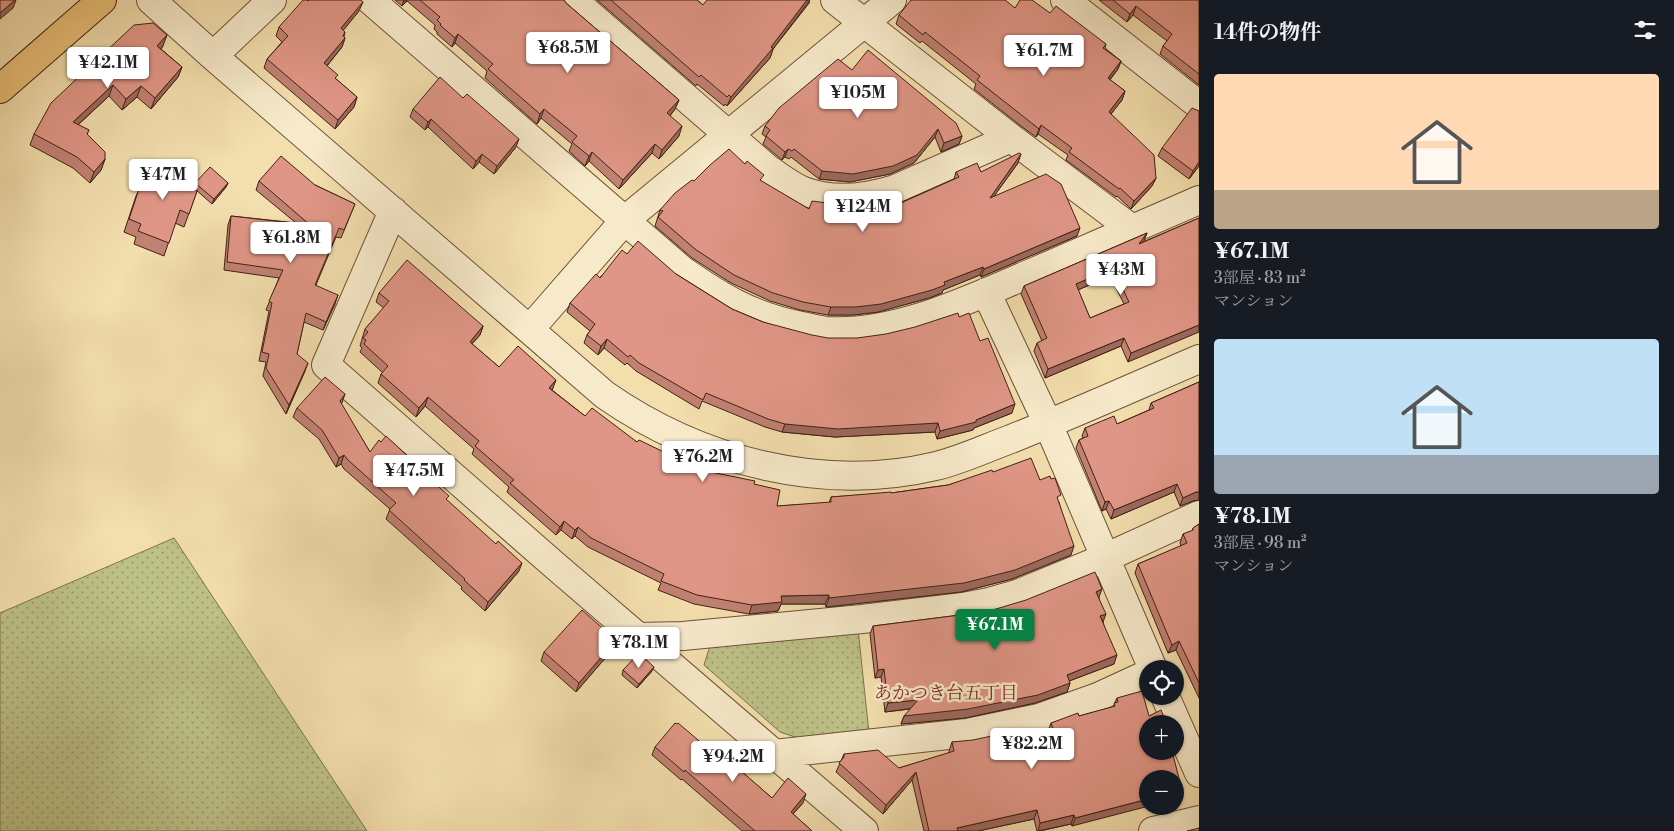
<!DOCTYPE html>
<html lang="ja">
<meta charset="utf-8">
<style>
body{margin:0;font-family:"Libre Bodoni","Noto Serif JP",serif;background:#242831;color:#f1f3f6;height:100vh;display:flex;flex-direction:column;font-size:19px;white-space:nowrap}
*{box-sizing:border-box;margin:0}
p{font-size:16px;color:#9ea1a6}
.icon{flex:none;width:28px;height:28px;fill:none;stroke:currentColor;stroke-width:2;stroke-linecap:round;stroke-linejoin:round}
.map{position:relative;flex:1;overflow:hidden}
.drawer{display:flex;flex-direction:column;background:#171b24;width:475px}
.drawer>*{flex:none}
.fabs{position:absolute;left:1139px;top:660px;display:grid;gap:10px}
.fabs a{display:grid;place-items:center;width:45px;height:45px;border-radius:50%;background:#171b24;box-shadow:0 1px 4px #0004;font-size:25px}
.price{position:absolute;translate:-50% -42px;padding:0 11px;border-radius:5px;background:#fff;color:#222;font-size:16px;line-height:32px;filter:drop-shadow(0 1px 2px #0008)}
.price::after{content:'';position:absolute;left:50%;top:30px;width:15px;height:11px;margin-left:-8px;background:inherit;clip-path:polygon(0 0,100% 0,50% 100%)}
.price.current{background:#0b8043;color:#fff}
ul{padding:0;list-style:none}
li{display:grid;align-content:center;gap:10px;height:265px;padding:0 15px}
li span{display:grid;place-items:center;height:155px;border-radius:5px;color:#555}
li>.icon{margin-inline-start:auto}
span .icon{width:90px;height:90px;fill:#fffc;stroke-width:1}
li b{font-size:21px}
h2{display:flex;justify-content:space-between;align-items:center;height:60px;padding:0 15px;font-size:21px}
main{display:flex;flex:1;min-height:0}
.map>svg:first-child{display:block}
.grass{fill:url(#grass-dots);stroke:#7f724d}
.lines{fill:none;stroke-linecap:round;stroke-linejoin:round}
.minor-casing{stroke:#6e5139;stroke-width:30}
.major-casing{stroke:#412212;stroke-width:30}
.minor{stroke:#f7eaca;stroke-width:28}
.major{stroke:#eabf76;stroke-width:28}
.wall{fill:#c18173;stroke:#412212;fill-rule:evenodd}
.shaded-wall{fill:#9d695e;stroke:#412212}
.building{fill:#e09686;stroke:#412212;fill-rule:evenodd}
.labels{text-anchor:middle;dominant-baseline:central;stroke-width:5;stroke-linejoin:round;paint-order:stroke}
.neighbourhood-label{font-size:18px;fill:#7a1f14;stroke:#f7eaca}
</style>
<main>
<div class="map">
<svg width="1199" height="831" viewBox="0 0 1199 831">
<defs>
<pattern id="grass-dots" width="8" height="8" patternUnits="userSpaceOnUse" patternTransform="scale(1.25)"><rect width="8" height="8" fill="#bdc188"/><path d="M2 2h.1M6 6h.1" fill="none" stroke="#9b9c6e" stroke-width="1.8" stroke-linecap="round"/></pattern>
</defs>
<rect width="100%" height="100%" fill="#f3dead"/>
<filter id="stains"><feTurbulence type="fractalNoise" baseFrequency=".004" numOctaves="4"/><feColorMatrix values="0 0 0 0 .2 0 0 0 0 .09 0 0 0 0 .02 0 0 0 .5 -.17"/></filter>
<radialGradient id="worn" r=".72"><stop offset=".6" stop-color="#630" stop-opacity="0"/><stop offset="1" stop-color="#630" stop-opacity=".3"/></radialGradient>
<path class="grass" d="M174,538l193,293h-367v-218z
M858,629l11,104 -65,7 -24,-8 -76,-67 6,-19z"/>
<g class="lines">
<g class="minor-casing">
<path id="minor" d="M151,0l62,56 392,339c95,66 217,98 331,71 25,-6 50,-18 75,-27 63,-25 125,-53 188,-80
M370,0l312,270c39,27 68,45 115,55 10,2 20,5 30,6 72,4 144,-33 209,-60 54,-24 109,-47 163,-71
M573,0l195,169c12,8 24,18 38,23 29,10 60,6 89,-3l116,-51
M835,0l176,138 121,91
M1065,0l134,105
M213,56l59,-56
M393,211l-67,154 226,198 312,268
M986,292l62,132 105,245
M530,329l95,-109 267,-220
M639,637l44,-1 179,-17 101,-12 26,-5 28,-8 88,-36 94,-43
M1165,696l34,77
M774,754l193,-21 72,-15 59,-21 50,-23
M1153,831l46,-11"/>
</g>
<g class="major-casing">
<path id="major" d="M0,89l102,-89"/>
</g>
<use href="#minor" class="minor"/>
<use href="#major" class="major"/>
</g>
<path class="wall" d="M395,0h169l2,3 113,97 -4,9 -5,7 9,20 -20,23 -7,-6 -33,36 -30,-28 -4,5 -16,-15 3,-7 -31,-26 -4,6 -52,-46 2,-7 -32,-28 -3,4 -15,-13v-2l-3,-3 1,-4 -28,-24 -5,5z
M597,0h100l6,5 107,-3 -37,47 -3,9 -43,48 -2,-2 -1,2 -27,-22 -1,2z
M1099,0h100v85l-39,-31 3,-8 4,-5 -34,-26 -6,7z
M308,1l51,10 -16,19 2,2 -1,5 1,1 -3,9 -15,19 9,13 21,18 -3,10 -19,22 -71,-61 3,-9 15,-17 -6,-6 3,-9z
M1015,8l35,5 56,31 -1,4 16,13 -3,8 -8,11 15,11 -3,9 -11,14 45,64 -4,8 -21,23 -14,-13 -1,1 -50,-37 2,-5 -30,-21 -2,3 -15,-11 -47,-37 2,-5 -54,-43 -2,2 -24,-19 3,-9z
M163,46l-2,3 21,18 -4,10 -27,32 -14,-12 -15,13 -13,-14 -31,29 11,5 -2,4 18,25 -4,11 -11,13 -17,-15 -43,-23 4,-11z
M852,70l110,66 -3,8 -18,8 -6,-15 -21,26 -24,11 -40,8 -31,-3 -28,-22 -2,2 -4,-2 -3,3 -19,-16 3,-7 -4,-3 3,-8z
M413,109l103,38 -22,27 -15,-12 -6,7 -45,-42 -3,3 -15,-13z
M1162,148l37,18 -10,13 -31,-23z
M1018,163l-24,33 83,40 -96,41 -1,-2 -37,15 -1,3 -13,5 -51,14 -25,3h-25l-28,-5 -30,-9 -39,-18 -39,-25 -37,-32 5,-16 34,-29 51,-17 17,18 47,27 70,-7 -3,8 -5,6 83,-37 2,-7h25z
M259,181l56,4 40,19 -14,34 -5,-1 -20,48 19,19 -12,26 -19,-8 -7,32 8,17 -19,43 -23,-38 3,-14 -7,-1 10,-50 -3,-1 13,-32 -55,-8 4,-45 3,-9 65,7 -40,-33z
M195,183h33l-2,4 -14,17 -17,-15 2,2 -13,36 -9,-4 -11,33 -30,-12 2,-7 -12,-5 12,-36 6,-12 52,3z
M1199,218l-71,144 -7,-16 -76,32 -11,-27 3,-8 5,-2 -21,-47 3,-8 123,-53 -4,9zM1110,276l14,28 -34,14 -12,-28z
M627,254l49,20 56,35 31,13 249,91 -38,15 -1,2 -36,9 -2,-7 -100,5 -53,-5 -17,-5 -63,-26 -3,8 -63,-38 -9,-8 -2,2 -21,-17 -6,7 -14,-12 3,-8 3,-4 -23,-19 3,-9z
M379,293l104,33 -3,9 -8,9 27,23 54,21 -1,2 33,26 52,26 64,28 53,14 23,22 52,-3 2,-6 60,-4 57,-8 45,-13 47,8 19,22 12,53 -59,24 -51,13 -135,15 -1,-3h-44l-3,7 -29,3 -55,-10 -36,-14 3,-7 -73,-36 -13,-11 -3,3 -11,-9 -5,5 -49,-43 2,-5 -37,-33 2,-5 -49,-43 -9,11 -38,-34 3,-9 2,-1 -23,-21 2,-4 -2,-2 5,-17 19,-21 -8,-6z
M1199,382v118l-6,1 -13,5 -6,-14 -63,27 -5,-10 -4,2 -26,-63 3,-8 4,-2 -1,-2 3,-8 32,-4 32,-14 2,-7z
M342,403l-1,1 29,48 42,8 -1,3 36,38 72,70 -34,40 -24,-22 1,-2 -76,-68 4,-10 -46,-40 -3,-5 -5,3 -17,-28 -26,-22 4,-9z
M1199,524v174l-23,-48 -8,3 -33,-80 3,-9 43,-18 -1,-3 3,-9 9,-3 1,-3z
M1099,597l4,25 11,42 -45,17 1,2 -3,9 -32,11 -70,15 -64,6 3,-8 7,-7 -26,3 -4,-35 -6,1 -5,-44 3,-8 95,-12z
M616,640l-3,9 -37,43 -35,-31 3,-9z
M623,670l29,1 -15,17 -15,-13z
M1117,698l31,26 33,62 -3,8 -3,-15 -103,47 -1,-2 -31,7h-3l-3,-12 -56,12h-54l-12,-51 -29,34 -47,-42 8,-18 55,14 50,-15v-2l3,-9h60l37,-9 -1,-2 3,-8 28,-7 34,-9z
M655,747l56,4 31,21 30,26 31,5 -10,11 19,17h-70l-60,-52 -1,1 -29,-25z"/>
<path class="shaded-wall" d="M15,0h1l-3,8 -13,11v-6z
M404,0h3l-5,6z
M807,0h3l-37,49 -3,9 -43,48 4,-9z
M363,2l-4,9 -21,26 3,-9z
M1136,6l-3,9 -6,7 3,-8z
M458,34l-3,9 -3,4 3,-9z
M167,35l-4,11 -10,11 4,-11z
M345,38l-3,9 -21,26 3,-10z
M1121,61l-3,8 -14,17 4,-8z
M182,67l-4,10 -27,32 4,-11z
M113,85l-4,11 -40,37 4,-11z
M141,86l-4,11 -15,13 4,-11z
M1125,91l-3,9 -16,20 3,-8z
M357,97l-3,10 -19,22 3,-9z
M679,100l-4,9 -11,14 3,-10z
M544,109l-3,9 -4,6 3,-10z
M431,119l-3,8 -3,3 3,-8z
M1041,125l-3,9 -2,3 3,-8z
M682,126l-3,10 -20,23 3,-9z
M938,129l-3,8 -21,26 -24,11 -40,8 -31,-3 3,-8z
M962,136l-3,8 -18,8 3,-9z
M519,139l-3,8 -22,27 3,-8z
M655,144l-3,9 -33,36 4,-9z
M788,149l-3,8 -3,3 3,-8z
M592,152l-3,9 -4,5 4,-10z
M482,154l-3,8 -6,7 3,-8z
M1021,154l-3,9 -31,43 3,-8z
M105,159l-4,11 -11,13 4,-11z
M1199,162v4l-10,13 4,-8z
M1156,178l-4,8 -21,23 3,-8z
M228,183l-2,4 -14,17 2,-5z
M879,202l-3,8 -14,17 3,-8z
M1080,228l-3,8 -96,41 3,-8z
M1147,233l-3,8 -8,11 3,-8z
M983,267l-3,8 -37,15 -1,3 -13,5 -51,14 -25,3h-25l3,-8 113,-25z
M1113,268l-3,8 -37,16 3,-8z
M338,295l-3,9 -12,26 3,-8z
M1199,325v7l-71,30 3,-9z
M483,326l-3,9 -14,15 4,-8z
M1124,338l-3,8 -76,32 3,-9z
M607,339l-3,9 -6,7 3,-9z
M308,363l-3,8 -19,43 3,-9z
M556,380l-3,8 -7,8 3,-8z
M345,394l-3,9 -6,7 4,-9z
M428,397l-3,9 -9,11 3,-9z
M1015,404l-3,9 -38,15 -1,2 -36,9 3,-8 36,-11z
M938,423l-3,9 -100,5 -53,-5 3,-8z
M344,455l-3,9 -5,3 3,-9z
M1177,484l-3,8 -63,27 3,-9z
M1196,492h3v8l-6,1 -13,5 3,-8z
M1109,501l-3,8 -4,2 3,-9z
M564,521l-3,9 -5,5 4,-8z
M578,527l-3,9 -3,3 3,-9z
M1074,546l-3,9 -59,24 -51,13 -135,15 3,-9z
M522,563l-3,8 -34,40 3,-9z
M1102,589l-3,8 -6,3 3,-8z
M829,595l-4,9h-44l-3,7 -29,3 3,-9 29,-9z
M1106,614l-3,8 -3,-6z
M616,640l-3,9 -37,43 3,-9z
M1179,641l-3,9 -8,3 4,-8z
M1117,655l-3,9 -50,19 3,-8z
M654,667l-2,4 -15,17 2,-4z
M884,669l-3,8 -6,1 3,-8z
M1070,683l-3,9 -32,11 -70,15 -64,6 3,-8z
M918,700l-3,8 -30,4 3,-9z
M916,772l-4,8 -29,34 3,-9z
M1181,786l-3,8 -3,1v-8z
M806,794l-3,9 -16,17 4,-8z
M1148,799v7h1l-77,20 3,-8z
M1037,810l-3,9 -56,12h-22l1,-3z
M1074,815l-3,9 -33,7 2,-8z"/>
<path class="building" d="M0,0h15l-15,13z
M303,0h4l1,1 1,-1h52l2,2 -22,26 4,4 -2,4 2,2 -21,25 14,12 -3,3 22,19 -19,23 -71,-61 21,-23 -9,-9z
M420,0h144l2,3 113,97 -12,13 15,13 -20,24 -7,-6 -32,36 -31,-28 -3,4 -17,-14 5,-6 -33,-27 -4,5 -52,-45 5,-5 -35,-30 -3,4 -15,-13 1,-1 -4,-4 3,-3z
M611,0h86l6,5 4,-5h100l-36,47 2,1 -42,49 -2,-2 -2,2 -26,-22 -2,2z
M911,0h94l10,8 5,-8h12l18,13 6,-7 50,38 -3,4 18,13 -13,17 17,13 -16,21 45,43 2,23 -22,23 -14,-13 -1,1 -50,-37 3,-4 -31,-23 -2,4 -15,-12 -47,-37 3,-4 -55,-44 -2,3 -24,-20z
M1113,0h86v74l-36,-28 9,-12 -36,-28 -6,8z
M153,23l14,12 -10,11 25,21 -27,31 -14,-12 -15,13 -13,-14 -40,37 16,8 -2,4 18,18v7l-11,13 -17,-15 -43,-23 17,-31 83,-78z
M868,50l88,73 6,13 -18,7 -6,-14 -21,26 -24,11 -40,8 -31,-3 -28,-22 -2,2 -4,-2 -3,3 -19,-16 4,-6 -5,-4 14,-18 59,-49 14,11z
M440,77l23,21 4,-4 52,45 -22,27 -15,-12 -6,7 -45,-42 -3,3 -15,-13z
M1192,108l7,3v51l-6,9 -31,-23z
M729,149l16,15 2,-3 17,14 -4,5 49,29 3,-8 30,4 37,-3 -14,17 94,-42 -3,-5 21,-9 4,9 38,-19 2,1 -31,44 56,-24 15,10 19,44 -96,41 -1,-2 -39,15 1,3 -13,5 -51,14 -25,3h-25l-28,-5 -30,-9 -39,-18 -39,-26 -37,-32 5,-6 -3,-1 15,-17 17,-13 2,1 16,-16z
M281,156l34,29 40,19 -11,26 -5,-2 -24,57 23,10 -12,27 -20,-9 -9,41 11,9 -19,42 -23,-37 3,-14 -7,-2 10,-49 -3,-2 14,-31 -56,-8 4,-46 79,9 -51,-44z
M170,162l11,4 16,25 -8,23 -9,-4 -11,33 -31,-12 3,-7 -12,-5 12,-36 1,1 7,-18 9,3z
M210,167l18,16 -14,16 -19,-16z
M1199,218v107l-68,28 -7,-15 -76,31 -11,-26 10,-5 -23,-52 123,-53 -8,11zM1113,268l16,34 -39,16 -14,-34z
M638,241l38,33 56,35 31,13 49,13 16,3h29l29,-4 29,-7 43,-14 1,4 10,-4 11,28 8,-3 27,66 -39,16v2l-36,9 -2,-8 -100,6 -53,-5 -17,-5 -62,-26 -3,7 -64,-37 -9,-8 -2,2 -21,-18 -6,7 -14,-11 8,-11 -25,-21 26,-29 4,4 22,-28 5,4z
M407,260l76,66 -13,16 29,25 19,-21 38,34 -7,8 36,28 7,-8 45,34 2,-2 62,30 54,11 -1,3 26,6 -3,16 54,-4v-5l60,-5v1l57,-8 44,-15 1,2 38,-14 9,22 10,-4 1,3 4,-1 6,17 -4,2 17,49 -59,24 -51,13 -135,15v-3l-48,1 1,6 -30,3 -55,-10 -36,-14 3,-7 -73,-36 -13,-11 -3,3 -11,-9 -4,6 -50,-44 4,-3 -39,-34 4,-5 -51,-44 -9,11 -38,-34 7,-8 -24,-22 2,-4 -3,-2 5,-6 -3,-3 24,-28 -10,-8z
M325,377l20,17 -5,7 30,51 9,-12 2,2 5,-6 26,24 -1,2 38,34 -3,3 50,45 2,-3 24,22 -34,39 -24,-22 1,-1 -76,-69 7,-7 -48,-43 -4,-5 -5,3 -17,-28 -25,-22z
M1199,382v110h-3l-13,6 -6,-14 -63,26 -5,-9 -4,1 -26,-62 9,-4 -3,-8 29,-12 3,8 37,-16 -3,-5z
M1199,524v159l-20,-42 -7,4 -34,-81 49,-21 -4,-9 10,-4v-2z
M1095,572l7,17 -6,3 10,22 -6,2 17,39 -50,20 3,8 -32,12 -70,14 -64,7 14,-16 -30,3 -4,-34 -6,1 -5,-44 95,-12 28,-5 30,-9z
M582,610l34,30 -37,43 -35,-31z
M639,653l15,14 -15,17 -16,-14z
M1142,691l7,25 12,-6 6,14h-19v27h24l9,35 -6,1v-8h-27v20l-73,19 -1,-3 -34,8 -3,-13 -80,18 1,3h-29l-13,-59 -30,33 -47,-42 5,-6v-3l34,-4 21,18 55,-17 -2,-9 21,-2 37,-8 2,10 42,-11 -3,-8 27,-10 1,3 36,-10 -1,-3 4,-1 -1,-4z
M675,723l2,1 1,-1 33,28 4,-5 2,3 4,-5 24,20 -5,6 32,28 16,-20 18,16 -15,18 21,19h-57l-70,-61 -1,2 -29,-25z
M1199,828v3h-12z"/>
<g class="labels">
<g class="neighbourhood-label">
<text x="946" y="693">あかつき台五丁目</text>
</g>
</g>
<rect width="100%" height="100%" filter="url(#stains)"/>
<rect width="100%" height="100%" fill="url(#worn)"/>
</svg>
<div class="fabs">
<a><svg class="icon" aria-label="locate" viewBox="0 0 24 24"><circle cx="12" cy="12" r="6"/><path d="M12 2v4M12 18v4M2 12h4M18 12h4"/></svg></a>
<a>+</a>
<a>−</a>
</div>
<b class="price" style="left:568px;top:74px">¥68.5M</b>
<b class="price" style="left:1044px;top:77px">¥61.7M</b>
<b class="price" style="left:108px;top:89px">¥42.1M</b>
<b class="price" style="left:858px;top:119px">¥105M</b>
<b class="price" style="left:163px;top:201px">¥47M</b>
<b class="price" style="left:863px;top:233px">¥124M</b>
<b class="price" style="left:291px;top:264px">¥61.8M</b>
<b class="price" style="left:1121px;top:296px">¥43M</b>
<b class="price" style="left:703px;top:483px">¥76.2M</b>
<b class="price" style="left:414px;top:497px">¥47.5M</b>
<b class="price current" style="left:995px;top:651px">¥67.1M</b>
<b class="price" style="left:639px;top:669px">¥78.1M</b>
<b class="price" style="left:1032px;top:770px">¥82.2M</b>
<b class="price" style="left:733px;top:783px">¥94.2M</b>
</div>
<section class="drawer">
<h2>14件の物件<svg class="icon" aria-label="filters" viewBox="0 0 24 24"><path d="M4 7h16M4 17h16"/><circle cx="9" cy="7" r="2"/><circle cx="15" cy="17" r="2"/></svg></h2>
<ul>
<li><span style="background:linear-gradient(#ffd9b3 75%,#b9a48a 0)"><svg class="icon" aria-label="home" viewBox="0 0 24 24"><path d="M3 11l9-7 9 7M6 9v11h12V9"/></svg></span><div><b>¥67.1M</b><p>3部屋 · 83 m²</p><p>マンション</p></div></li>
<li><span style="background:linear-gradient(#bfe0f5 75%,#9aa5b1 0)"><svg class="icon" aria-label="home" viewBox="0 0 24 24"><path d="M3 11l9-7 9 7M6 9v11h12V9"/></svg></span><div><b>¥78.1M</b><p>3部屋 · 98 m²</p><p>マンション</p></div></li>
</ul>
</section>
</main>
